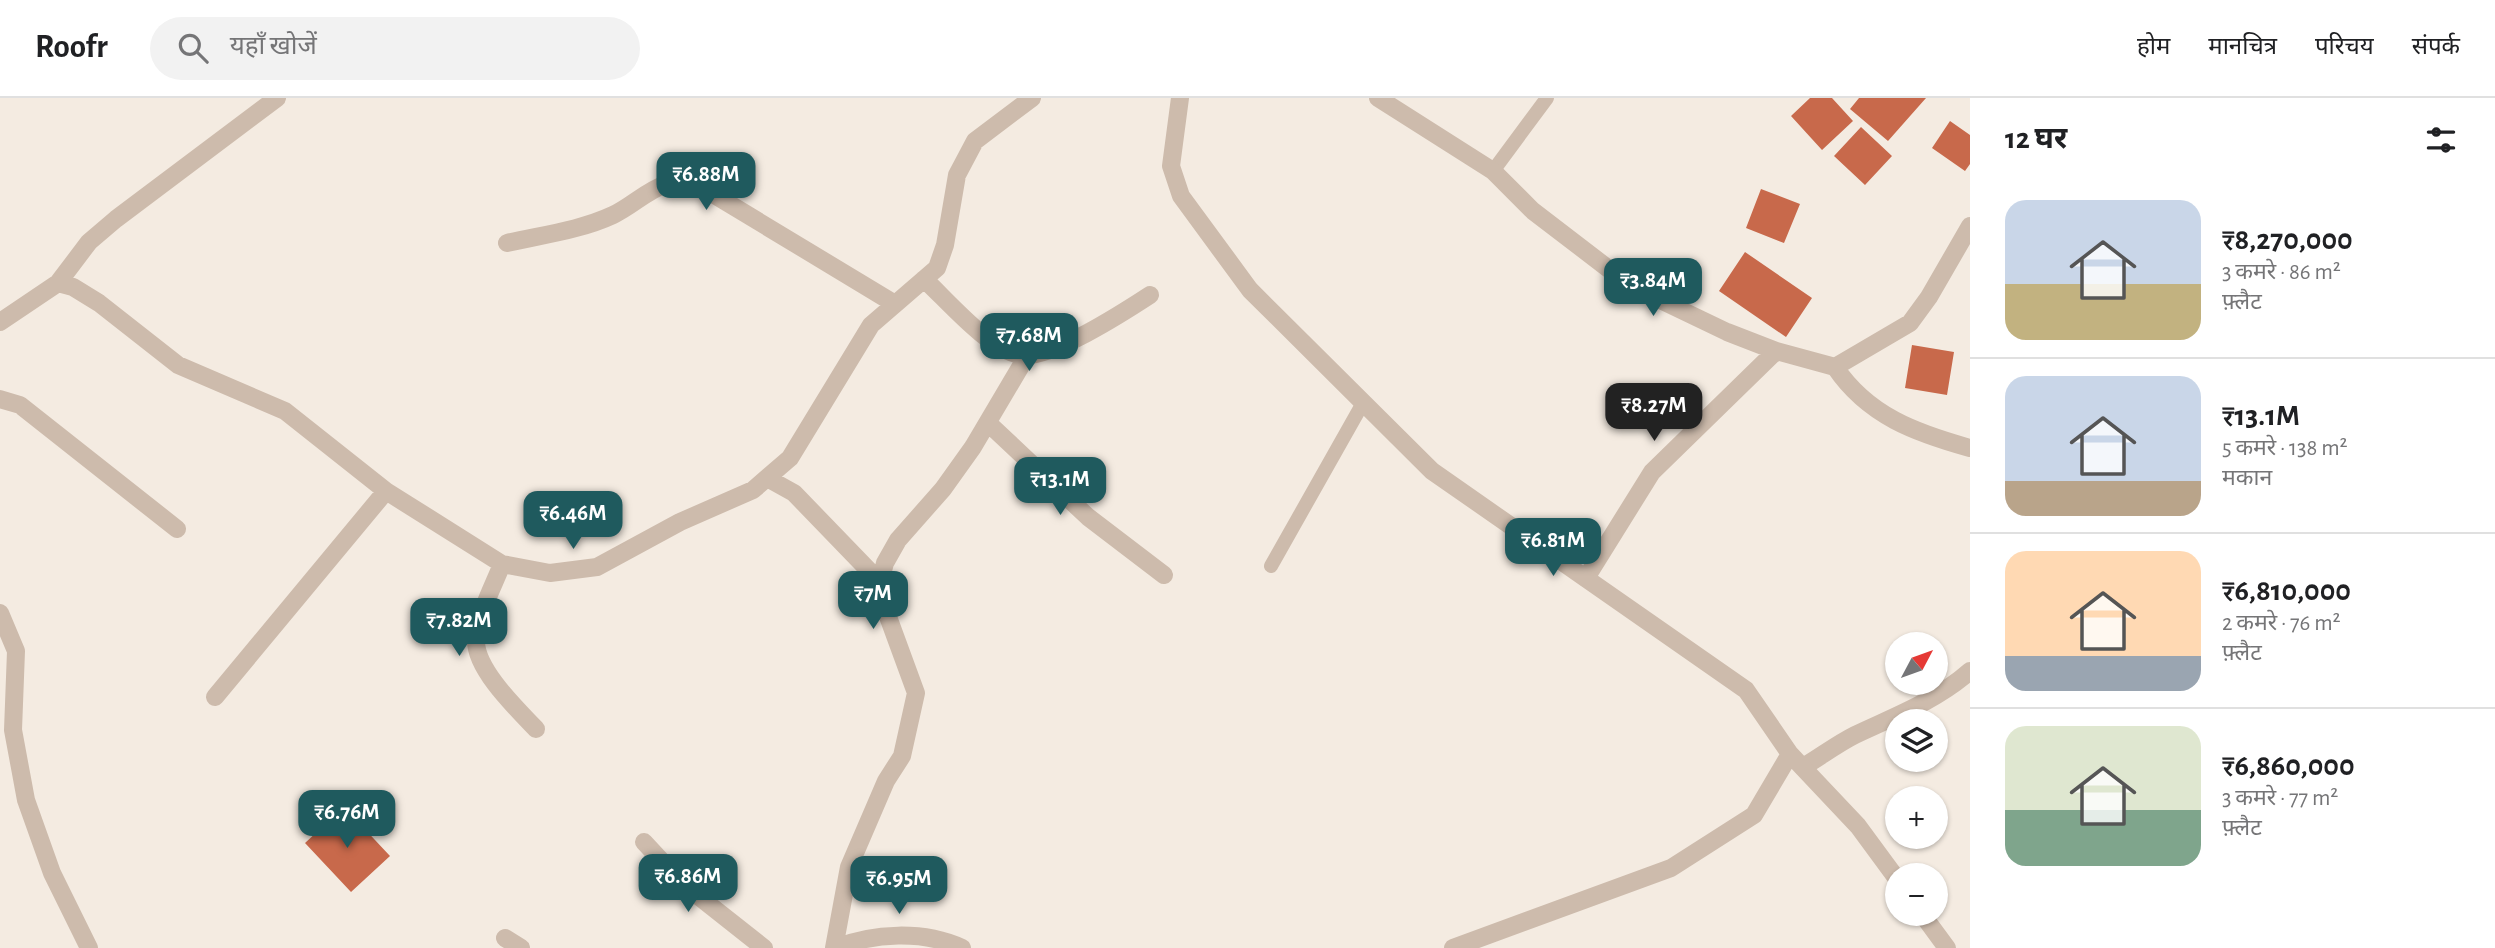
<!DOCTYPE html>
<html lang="hi">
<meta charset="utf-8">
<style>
body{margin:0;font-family:"Alegreya Sans","Noto Sans Devanagari",sans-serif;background:#f2f2f2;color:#202124;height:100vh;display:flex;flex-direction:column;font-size:26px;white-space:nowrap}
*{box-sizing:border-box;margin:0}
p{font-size:23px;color:#757577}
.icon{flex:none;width:38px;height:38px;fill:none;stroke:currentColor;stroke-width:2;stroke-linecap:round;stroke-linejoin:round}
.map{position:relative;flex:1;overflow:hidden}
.details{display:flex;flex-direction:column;background:#fff;width:525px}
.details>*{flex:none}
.needle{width:46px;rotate:49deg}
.controls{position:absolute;left:1885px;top:534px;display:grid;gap:14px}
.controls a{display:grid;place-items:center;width:63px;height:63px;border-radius:50%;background:#fff;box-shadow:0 2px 5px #0004;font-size:35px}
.price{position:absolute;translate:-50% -60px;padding:0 16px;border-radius:14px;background:#1f5a5e;color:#fff;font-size:23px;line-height:46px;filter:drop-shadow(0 2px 4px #0008)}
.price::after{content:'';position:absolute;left:50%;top:42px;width:21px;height:16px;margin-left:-10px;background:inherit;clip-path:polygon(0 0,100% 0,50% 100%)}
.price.selected{background:#222;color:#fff}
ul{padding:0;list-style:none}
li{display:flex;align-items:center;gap:21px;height:175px;padding:0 35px}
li+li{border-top:2px solid #e0e0e0}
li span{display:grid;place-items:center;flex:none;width:196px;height:140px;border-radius:21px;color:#555}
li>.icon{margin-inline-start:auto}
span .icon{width:84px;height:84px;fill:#fffc;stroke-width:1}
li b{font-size:30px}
h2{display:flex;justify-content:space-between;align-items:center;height:84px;padding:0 35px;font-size:30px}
header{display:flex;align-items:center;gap:42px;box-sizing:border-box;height:98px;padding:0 35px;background:#fff;border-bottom:2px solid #e0e0e0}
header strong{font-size:33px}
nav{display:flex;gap:38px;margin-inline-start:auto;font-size:24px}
.search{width:490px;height:63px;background:#f2f2f2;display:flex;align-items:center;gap:18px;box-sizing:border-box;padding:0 24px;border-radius:38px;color:#757577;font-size:26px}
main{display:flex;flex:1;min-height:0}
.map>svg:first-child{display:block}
.building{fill:#c8694b}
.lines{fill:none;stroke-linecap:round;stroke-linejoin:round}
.service{stroke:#cdbbac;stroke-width:14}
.minor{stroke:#cdbbac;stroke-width:18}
.tertiary{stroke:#cdbbac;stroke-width:18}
</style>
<header>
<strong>Roofr</strong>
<div class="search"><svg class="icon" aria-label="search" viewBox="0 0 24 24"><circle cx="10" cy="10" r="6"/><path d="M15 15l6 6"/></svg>यहाँ खोजें</div>
<nav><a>होम</a><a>मानचित्र</a><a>परिचय</a><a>संपर्क</a></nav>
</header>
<main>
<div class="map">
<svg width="1970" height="850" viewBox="0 0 1970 850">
<rect width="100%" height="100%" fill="#f4ebe1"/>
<path class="building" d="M1810,0h22l21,23 -31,29 -31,-34z
M1859,0h67l-38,43 -38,-32z
M1950,23l20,14v29l-5,7 -33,-23z
M1861,29l31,29 -27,29 -31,-29z
M1761,91l39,15 -16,39 -38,-15z
M1745,154l67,46 -26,39 -67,-46z
M1912,247l42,7 -7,43 -42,-7z
M344,709l46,49 -39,36 -46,-49z"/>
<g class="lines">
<path class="service" d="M1493,73l54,-73
M1271,468l92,-163"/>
<path class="minor" d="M1378,0l115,73 40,40 98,75 96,46 49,19 59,16c33,49 81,66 135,81
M507,145c35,-8 74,-13 106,-28 19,-9 33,-24 53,-31 13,-4 24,0 37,4l192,116
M924,181c24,22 64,70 96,76 30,5 104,-43 130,-60
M58,185l31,-41 27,-23 161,-121
M0,224l58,-39 15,4 26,16 79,62 107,46 101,80 116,73 48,9 47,-6 83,-45 73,-32 37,-32 81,-133 66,-57 8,-23 12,-70 18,-34 57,-43
M1835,269l75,-44 19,-26 41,-71
M0,301l20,6 157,124
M988,325l100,94 76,58
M767,380l27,15 86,89
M502,466c-9,23 -25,52 -26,77 0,29 41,68 60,88
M1586,480l66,-106 124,-121
M0,515l16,38 -3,79 13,70 26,73 37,75
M215,599l171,-206
M1803,669c17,-10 34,-23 52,-32 40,-19 81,-34 115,-64
M644,744l39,42 81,64
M505,840l16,10
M834,850l15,-81 37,-86 16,-25 14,-63 -33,-90 -3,-21 5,-19 13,-23 45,-51 30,-42 55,-93
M835,850c38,-15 88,-18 127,0"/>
<path class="tertiary" d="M1180,0l-9,68 10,30 69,94 182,181 314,219 44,64 -36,61 -83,53 -218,80
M1790,656l68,72 39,53
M1922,816l25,34"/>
</g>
</svg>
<div class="controls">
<a><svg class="needle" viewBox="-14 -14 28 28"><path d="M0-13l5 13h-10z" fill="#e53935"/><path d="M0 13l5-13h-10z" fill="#757577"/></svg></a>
<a><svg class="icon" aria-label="layers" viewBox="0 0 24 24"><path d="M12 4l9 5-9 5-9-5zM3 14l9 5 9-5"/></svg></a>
<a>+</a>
<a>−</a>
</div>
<b class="price" style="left:706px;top:114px">₹6.88M</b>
<b class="price" style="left:1653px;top:220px">₹3.84M</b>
<b class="price" style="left:1029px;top:275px">₹7.68M</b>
<b class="price selected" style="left:1654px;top:345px">₹8.27M</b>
<b class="price" style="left:1060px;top:419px">₹13.1M</b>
<b class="price" style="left:573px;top:453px">₹6.46M</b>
<b class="price" style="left:1553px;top:480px">₹6.81M</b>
<b class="price" style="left:873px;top:533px">₹7M</b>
<b class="price" style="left:459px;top:560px">₹7.82M</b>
<b class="price" style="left:347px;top:752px">₹6.76M</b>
<b class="price" style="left:688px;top:816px">₹6.86M</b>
<b class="price" style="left:899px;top:818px">₹6.95M</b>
</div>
<section class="details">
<h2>12 घर<svg class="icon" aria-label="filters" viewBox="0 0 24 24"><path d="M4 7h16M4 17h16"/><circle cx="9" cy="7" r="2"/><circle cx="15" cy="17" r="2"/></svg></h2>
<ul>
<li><span style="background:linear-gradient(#c9d6e8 60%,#c2b280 0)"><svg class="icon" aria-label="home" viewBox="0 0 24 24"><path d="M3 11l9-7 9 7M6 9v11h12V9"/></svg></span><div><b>₹8,270,000</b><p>3 कमरे · 86 m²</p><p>फ़्लैट</p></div></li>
<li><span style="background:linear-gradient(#c9d6e8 75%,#b9a48a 0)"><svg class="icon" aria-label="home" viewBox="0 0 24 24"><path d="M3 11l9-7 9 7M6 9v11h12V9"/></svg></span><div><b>₹13.1M</b><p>5 कमरे · 138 m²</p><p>मकान</p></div></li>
<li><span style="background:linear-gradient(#ffd9b3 75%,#9aa5b1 0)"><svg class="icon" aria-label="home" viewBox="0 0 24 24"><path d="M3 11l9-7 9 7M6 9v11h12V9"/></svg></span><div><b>₹6,810,000</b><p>2 कमरे · 76 m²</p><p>फ़्लैट</p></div></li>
<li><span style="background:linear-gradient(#dfe7d0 60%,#7fa58c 0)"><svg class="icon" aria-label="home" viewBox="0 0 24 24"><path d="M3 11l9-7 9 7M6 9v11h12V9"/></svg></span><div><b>₹6,860,000</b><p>3 कमरे · 77 m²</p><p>फ़्लैट</p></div></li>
</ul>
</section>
</main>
